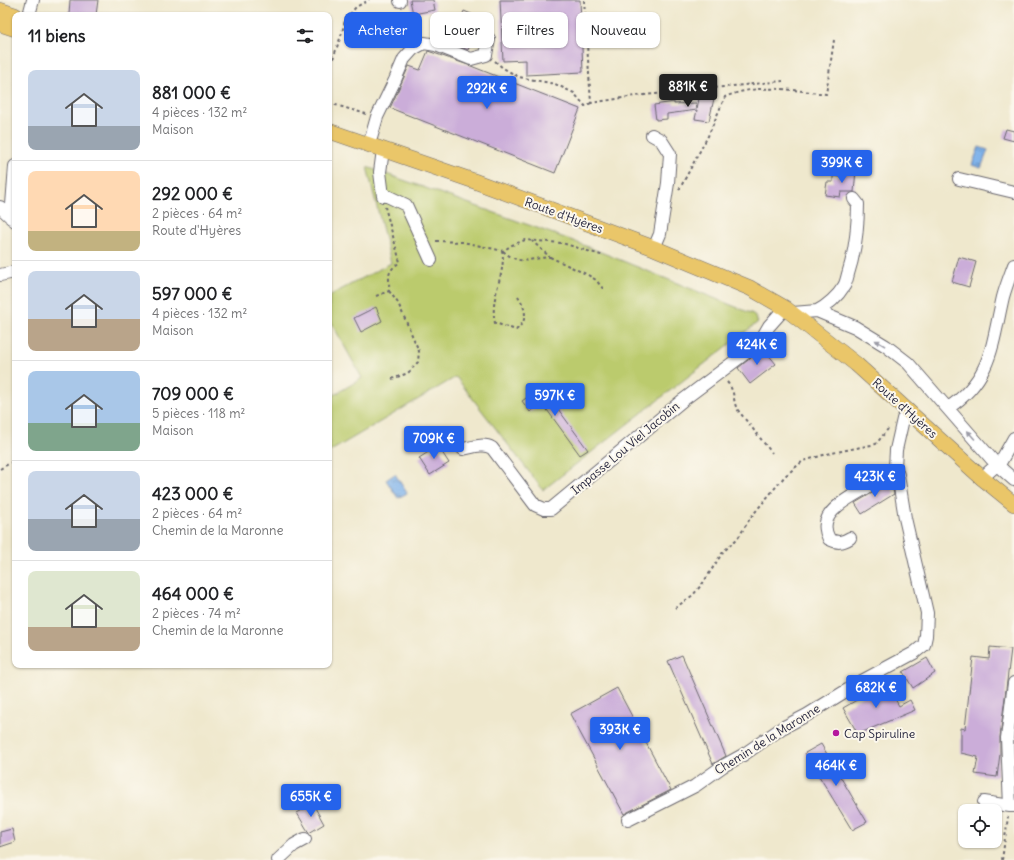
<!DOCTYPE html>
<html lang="fr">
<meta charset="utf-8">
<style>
body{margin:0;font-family:Delius,sans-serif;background:#f2f2f2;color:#202124;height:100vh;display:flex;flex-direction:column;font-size:15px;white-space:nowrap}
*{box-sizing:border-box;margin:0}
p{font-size:13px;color:#757577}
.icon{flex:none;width:22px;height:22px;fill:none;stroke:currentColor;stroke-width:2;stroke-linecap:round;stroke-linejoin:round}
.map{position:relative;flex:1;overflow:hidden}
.details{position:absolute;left:12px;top:12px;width:320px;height:656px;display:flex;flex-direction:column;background:#fff;border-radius:8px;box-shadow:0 1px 3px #0004}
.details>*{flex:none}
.top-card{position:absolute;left:344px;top:12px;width:380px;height:36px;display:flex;gap:8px}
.controls{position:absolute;left:958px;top:804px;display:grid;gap:8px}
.controls a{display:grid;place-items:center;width:44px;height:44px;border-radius:8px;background:#fff;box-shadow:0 1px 3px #0004;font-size:20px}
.price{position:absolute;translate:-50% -34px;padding:0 9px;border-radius:4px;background:#2563eb;color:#fff;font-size:13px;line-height:26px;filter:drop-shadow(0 1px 2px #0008)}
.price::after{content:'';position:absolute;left:50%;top:24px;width:12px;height:9px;margin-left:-6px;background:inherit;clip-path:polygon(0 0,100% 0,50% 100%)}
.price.selected{background:#222;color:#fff}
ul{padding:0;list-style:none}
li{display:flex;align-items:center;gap:12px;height:100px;padding:0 16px}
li+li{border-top:1px solid #e0e0e0}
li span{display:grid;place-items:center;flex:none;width:112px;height:80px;border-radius:8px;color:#555}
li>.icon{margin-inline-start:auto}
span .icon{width:48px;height:48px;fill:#fffc;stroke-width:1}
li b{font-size:17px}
h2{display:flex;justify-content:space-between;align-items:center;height:48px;padding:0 16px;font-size:17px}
.chip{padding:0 14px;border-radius:8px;background:#fff;box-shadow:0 1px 3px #0004;font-size:14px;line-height:36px}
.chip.selected{background:#2563eb;color:#fff}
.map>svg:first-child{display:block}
.pitch{fill:#bbcb6d;stroke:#6e7654}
.water{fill:url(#water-ripples);stroke:#506a92}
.building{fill:#cbadd9}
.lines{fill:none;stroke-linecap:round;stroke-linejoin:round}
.minor-casing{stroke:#6a676e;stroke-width:14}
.major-casing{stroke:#6a676e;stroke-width:16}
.path{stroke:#6a676e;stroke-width:2;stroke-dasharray:3 3;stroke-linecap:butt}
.minor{stroke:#fff;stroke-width:12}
.major{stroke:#eac669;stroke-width:15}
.oneway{fill:#9c9ca7}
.poi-dot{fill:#b5179e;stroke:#fbf7ec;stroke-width:1.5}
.labels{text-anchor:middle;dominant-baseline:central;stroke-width:4;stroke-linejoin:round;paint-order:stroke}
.street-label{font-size:12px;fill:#22223b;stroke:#fbf7ec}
.poi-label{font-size:12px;fill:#22223b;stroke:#fbf7ec;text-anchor:start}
</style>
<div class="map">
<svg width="1014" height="860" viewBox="0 0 1014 860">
<defs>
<pattern id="water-ripples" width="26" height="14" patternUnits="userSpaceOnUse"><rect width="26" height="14" fill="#7db1ea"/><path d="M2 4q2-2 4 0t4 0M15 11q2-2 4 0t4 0" fill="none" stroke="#6690bf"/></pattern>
</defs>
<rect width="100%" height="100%" fill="#fbf7ec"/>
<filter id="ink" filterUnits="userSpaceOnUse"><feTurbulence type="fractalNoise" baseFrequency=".025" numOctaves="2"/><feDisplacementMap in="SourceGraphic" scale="8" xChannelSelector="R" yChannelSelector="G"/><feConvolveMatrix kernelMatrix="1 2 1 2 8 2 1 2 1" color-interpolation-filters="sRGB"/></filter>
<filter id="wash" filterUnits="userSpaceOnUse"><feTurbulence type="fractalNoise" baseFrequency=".012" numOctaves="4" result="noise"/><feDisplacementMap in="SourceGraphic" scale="16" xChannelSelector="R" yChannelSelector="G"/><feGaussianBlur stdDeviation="0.9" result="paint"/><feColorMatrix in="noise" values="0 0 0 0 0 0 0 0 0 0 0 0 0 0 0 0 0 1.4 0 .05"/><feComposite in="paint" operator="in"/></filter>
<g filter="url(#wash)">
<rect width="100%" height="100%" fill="#efe8cd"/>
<path class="pitch" d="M367,167l209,75 177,72 5,8 -215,168 -87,-113 -127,75v-54l33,-20 -33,-60v-22l62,-33z"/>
<path class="water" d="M979,147l9,3 -7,18 -9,-3z
M395,474l12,19 -9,5 -12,-18z"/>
<g id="blocks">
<path class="building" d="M70,0h28l-2,15h-27z
M410,0h23l2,10 -22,4z
M500,0h80l3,72 -57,3v-15l-23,1z
M464,11l17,7 -13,32 -18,-7z
M428,51l43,15 109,43 -25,64 -165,-65 19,-42 11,4z
M700,93l15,1 -6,27 -14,-2 2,-9 -30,4v5l-11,1 -2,-15 20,-3v2l22,-1 1,6z
M1006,129l8,2v10l-11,-3z
M843,168l13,2 -2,22h-13l-1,5 -15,-2 2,-13h6v-6l9,1z
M959,257l17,5 -7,25 -17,-5z
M376,307l6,14 -21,11 -7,-14z
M763,348l13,16 -26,20 -12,-16z
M542,387l46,63 -8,5 -38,-52 -12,9 -8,-11z
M438,446l11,17 -19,12 -11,-17z
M891,482l3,12 -32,20 -7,-11z
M990,647l21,2 -11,88v17l-3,23 -22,-3 3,-17 -17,-4v-25l4,1 8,-72 16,2z
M682,655l44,101 -13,8 -45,-103z
M927,658l8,15 -22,15 -10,-16z
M886,683l13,23 11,-6 5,10 -57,24 -15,-26z
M617,688l54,102 -47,24 -54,-100z
M821,744l46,78 -15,8 -47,-77z
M313,804l11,20 -15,9 -12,-20z
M12,829l3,13 -15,5v-15z"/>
</g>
</g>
<g filter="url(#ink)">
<use href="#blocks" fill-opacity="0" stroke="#6a676e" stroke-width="1"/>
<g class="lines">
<g class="minor-casing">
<path id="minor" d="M400,0v1
M29,15l4,-15
M652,135l9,5 9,14 -2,29 -8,51 -6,14
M369,145l8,-28 18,-37 9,-21 9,-10 11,-6 12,2 35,14 15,-4 3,-16
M383,150l-3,22 3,24
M959,179l55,13
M383,194l23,11 25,55
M0,207l15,14
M11,218l4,-52
M0,275l15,-3
M817,311c10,-5 21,-15 27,-25 2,-3 3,-8 4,-12 7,-22 10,-47 10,-70l-4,-5
M793,313l24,-2 38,16 31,19 22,17 88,101 18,16
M948,408c44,-29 44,-64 55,-111 3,-11 7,-21 11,-32
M463,449c10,-2 20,-6 29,-1l43,57 9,4h7l132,-109 68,-51 11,-11 7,-12 16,-18
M982,478l19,-17 13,-23
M850,538c-8,5 -13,5 -21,1 -1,-3 -3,-6 -3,-9 -6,-25 48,-43 63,-56 2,-1 4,-5 6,-7
M1014,683l-7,55 3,68h4
M984,802l26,4
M628,820l67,-34 28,-20 20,-11 39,-27 25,-13 55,-34 52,-28 10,-8 2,-9 1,-23 -22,-95 -7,-43 -3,-8 1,-17 7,-31 6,-8
M278,860l16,-15 11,-6"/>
</g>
<g class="major-casing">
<path id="major" d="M0,10l15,5
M0,24l15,5
M329,131l145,50 180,67 96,40 35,20 71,56 126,114 32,26"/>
</g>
<path class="path" d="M584,0l7,103 44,-7 148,-15
M495,61l8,7 16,9 36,7 19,9 11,13 6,-3
M329,70l13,-37 3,-13 11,-13 13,-7
M329,103l37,11
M679,190l29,-54 17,-39c32,-14 68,-7 101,-3l8,-54
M436,241l27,1 40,9 9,-6 13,-5 37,3 42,13
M502,250c5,23 -13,46 -7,73l21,7c13,-11 10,-21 2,-34
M503,251c18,16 26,7 47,6l-18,-16
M550,257l38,18 8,5 8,10
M389,291l9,12 21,48 -1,11 -10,11 -16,6
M376,296l13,-5c1,-16 -4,-18 11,-29l-15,-55
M727,382c9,11 5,16 10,27l35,44
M0,469l15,-9
M675,608l18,-13 10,-12 20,-31 15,-14 13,-21 34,-41 18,-15 24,-7 49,-10 12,-15
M1002,860l6,-43"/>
<use href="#minor" class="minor"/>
<use href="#major" class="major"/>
</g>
<defs><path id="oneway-solid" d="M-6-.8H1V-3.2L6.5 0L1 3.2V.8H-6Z"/></defs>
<g class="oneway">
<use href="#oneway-solid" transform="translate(880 343) rotate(-149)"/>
<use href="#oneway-solid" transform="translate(971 435) rotate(-131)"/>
</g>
</g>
<circle class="poi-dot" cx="836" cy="733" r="4"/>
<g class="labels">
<g class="street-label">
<text transform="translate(564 215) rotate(20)">Route d'Hyères</text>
<text transform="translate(905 408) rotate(42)">Route d'Hyères</text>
<text transform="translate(625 448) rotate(-40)">Impasse Lou Viel Jacobin</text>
<text transform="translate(767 739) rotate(-32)">Chemin de la Maronne</text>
</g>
<g class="poi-label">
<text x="844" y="733">Cap Spiruline</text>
</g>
</g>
</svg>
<div class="controls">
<a><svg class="icon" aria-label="locate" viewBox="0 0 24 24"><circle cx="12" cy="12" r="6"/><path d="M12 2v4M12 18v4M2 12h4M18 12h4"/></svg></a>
</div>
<b class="price selected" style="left:688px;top:108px">881K €</b>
<b class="price" style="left:487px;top:110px">292K €</b>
<b class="price" style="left:842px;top:184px">399K €</b>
<b class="price" style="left:757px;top:366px">424K €</b>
<b class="price" style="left:555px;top:417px">597K €</b>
<b class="price" style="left:434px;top:460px">709K €</b>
<b class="price" style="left:875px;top:498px">423K €</b>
<b class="price" style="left:876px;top:709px">682K €</b>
<b class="price" style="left:620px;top:751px">393K €</b>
<b class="price" style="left:836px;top:787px">464K €</b>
<b class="price" style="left:311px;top:818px">655K €</b>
<div class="top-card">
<a class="chip selected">Acheter</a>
<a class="chip">Louer</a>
<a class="chip">Filtres</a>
<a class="chip">Nouveau</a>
</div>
<section class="details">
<h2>11 biens<svg class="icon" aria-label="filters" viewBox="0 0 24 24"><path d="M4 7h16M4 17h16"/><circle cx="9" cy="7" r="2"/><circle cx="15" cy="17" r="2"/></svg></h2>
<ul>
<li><span style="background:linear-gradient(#c9d6e8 70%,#9aa5b1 0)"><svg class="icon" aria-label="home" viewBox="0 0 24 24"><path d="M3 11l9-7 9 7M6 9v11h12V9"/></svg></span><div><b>881 000 €</b><p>4 pièces · 132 m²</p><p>Maison</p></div></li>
<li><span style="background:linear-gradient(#ffd9b3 75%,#c2b280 0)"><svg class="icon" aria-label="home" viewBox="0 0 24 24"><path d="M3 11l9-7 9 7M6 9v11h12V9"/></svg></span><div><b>292 000 €</b><p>2 pièces · 64 m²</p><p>Route d'Hyères</p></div></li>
<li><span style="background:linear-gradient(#c9d6e8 60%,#b9a48a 0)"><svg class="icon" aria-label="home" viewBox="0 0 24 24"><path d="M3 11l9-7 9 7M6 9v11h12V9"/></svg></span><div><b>597 000 €</b><p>4 pièces · 132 m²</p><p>Maison</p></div></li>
<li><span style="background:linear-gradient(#a9c7e8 65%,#7fa58c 0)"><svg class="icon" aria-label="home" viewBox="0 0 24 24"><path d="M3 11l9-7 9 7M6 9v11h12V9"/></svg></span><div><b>709 000 €</b><p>5 pièces · 118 m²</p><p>Maison</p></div></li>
<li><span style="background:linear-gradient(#c9d6e8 60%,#9aa5b1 0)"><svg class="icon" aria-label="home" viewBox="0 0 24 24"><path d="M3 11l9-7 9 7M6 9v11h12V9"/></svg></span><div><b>423 000 €</b><p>2 pièces · 64 m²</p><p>Chemin de la Maronne</p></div></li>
<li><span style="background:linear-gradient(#dfe7d0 70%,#b9a48a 0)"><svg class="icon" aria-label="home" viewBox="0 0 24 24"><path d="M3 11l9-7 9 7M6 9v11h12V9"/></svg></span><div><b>464 000 €</b><p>2 pièces · 74 m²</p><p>Chemin de la Maronne</p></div></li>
</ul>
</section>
</div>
